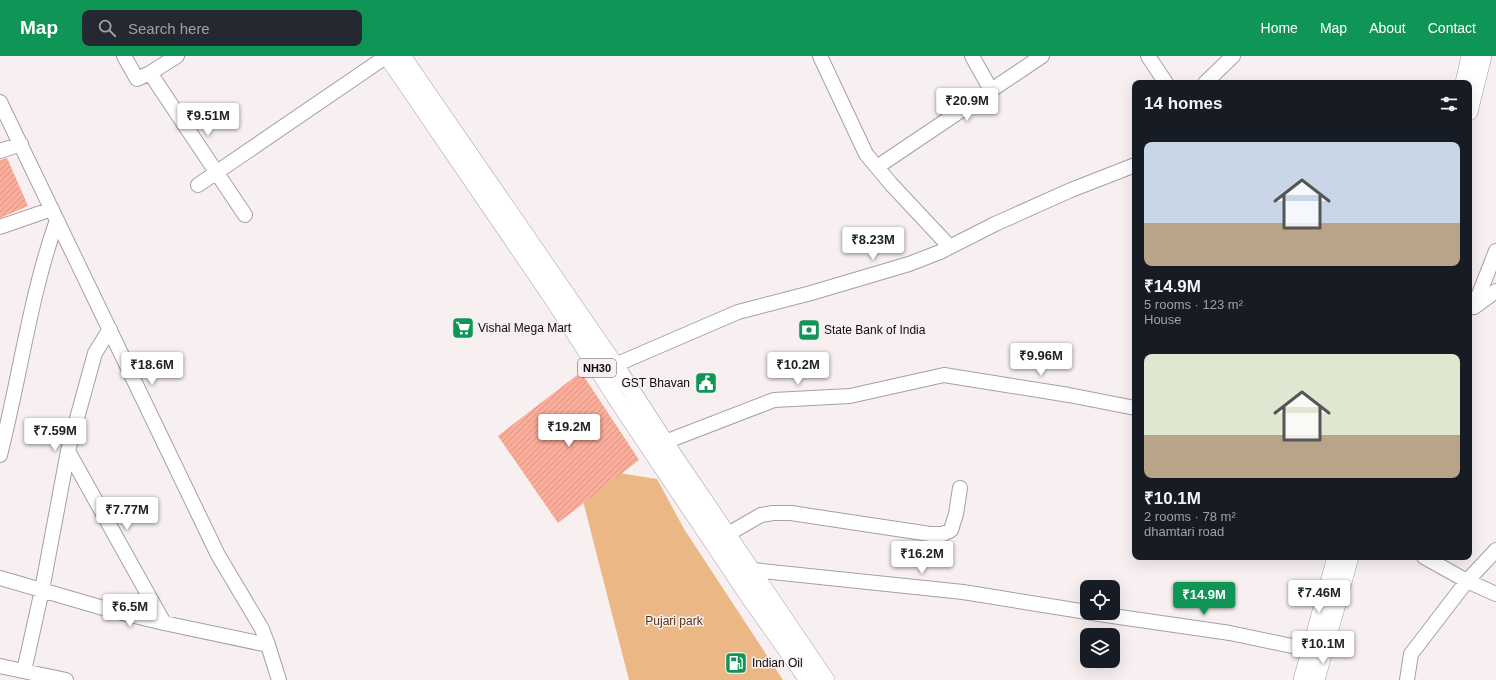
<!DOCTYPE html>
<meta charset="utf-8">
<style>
body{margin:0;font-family:Helvetica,sans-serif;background:#242831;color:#f1f3f6;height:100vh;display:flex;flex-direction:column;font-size:15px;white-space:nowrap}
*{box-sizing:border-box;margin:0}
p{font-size:13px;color:#9ea1a6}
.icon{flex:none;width:22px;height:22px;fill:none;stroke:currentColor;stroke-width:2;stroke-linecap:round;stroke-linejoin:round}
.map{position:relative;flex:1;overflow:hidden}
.details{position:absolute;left:1132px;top:24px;width:340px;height:480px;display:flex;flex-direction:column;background:#171b24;border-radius:8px;box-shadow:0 4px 16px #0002}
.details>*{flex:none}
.buttons{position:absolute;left:1080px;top:524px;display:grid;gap:8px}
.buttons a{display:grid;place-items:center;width:40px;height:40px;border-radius:8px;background:#171b24;box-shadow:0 4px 16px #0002;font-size:20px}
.price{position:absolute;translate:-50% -34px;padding:0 9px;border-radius:4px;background:#fff;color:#222;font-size:13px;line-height:26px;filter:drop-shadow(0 1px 2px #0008)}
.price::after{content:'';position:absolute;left:50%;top:24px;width:12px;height:9px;margin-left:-6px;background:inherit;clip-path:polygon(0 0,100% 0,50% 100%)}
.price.current{background:#0f9656;color:#fff}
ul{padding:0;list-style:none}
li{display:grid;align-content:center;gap:8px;height:212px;padding:0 12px}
li span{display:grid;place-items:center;height:124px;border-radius:8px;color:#555}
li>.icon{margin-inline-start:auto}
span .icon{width:72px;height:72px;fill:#fffc;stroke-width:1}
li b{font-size:17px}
h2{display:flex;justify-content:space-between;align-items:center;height:48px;padding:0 12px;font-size:17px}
header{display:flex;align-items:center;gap:24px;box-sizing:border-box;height:56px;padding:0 20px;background:#0f9656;color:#fff}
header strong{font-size:19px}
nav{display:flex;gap:22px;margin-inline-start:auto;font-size:14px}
.search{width:280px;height:36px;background:#242831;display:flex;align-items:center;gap:10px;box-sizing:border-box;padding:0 14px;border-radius:8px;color:#9ea1a6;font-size:15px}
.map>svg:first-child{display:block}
.park{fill:#ebb785}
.building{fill:url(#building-hatch)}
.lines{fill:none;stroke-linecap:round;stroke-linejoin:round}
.minor-casing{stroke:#a7a0a1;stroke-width:16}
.major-casing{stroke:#a7a0a1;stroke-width:18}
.minor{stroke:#fff;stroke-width:14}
.major{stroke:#fff;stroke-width:17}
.labels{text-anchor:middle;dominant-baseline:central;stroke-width:3;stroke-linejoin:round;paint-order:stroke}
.shield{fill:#f7eff0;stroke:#545050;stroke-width:1}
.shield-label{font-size:11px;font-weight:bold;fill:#0e0c0c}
.poi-label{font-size:12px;fill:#0e0c0c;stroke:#f7eff0;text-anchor:start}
.park-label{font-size:12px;fill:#533619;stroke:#f7eff0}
</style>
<header>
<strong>Map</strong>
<div class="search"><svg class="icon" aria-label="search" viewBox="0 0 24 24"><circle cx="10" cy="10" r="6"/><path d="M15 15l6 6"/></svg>Search here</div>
<nav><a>Home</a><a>Map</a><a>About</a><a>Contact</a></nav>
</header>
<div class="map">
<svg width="1496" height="624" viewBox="0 0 1496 624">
<defs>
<pattern id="building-hatch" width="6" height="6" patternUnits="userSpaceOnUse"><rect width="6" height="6" fill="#f9ad9a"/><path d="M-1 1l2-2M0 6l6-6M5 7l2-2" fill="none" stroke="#d49484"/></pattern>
</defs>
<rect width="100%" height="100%" fill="#f7eff0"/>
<path class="park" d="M574,410l83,13 27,50 99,151h-154z"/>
<path class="building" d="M7,102l21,48 -28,12v-58z
M581,316l58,88 -81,63 -60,-87z"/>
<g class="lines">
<g class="minor-casing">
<path id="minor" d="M124,0l13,23 13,-6 27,-17
M820,0l46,98 25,30 59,63
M972,0l19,34
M1148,0l18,27
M150,17l95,142
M1205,27l28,-27
M0,46l218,453 44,74 6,16 11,35
M0,95l21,-7
M877,111l165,-111
M198,129l189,-129
M0,171l52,-18
M1474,251l22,-56
M1474,251l22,-16
M615,309l123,-53 73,-19 98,-29 31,-12 55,-28 76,-34 64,-25
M665,386l109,-42 76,-4 94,-21 125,20 66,13
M68,395l96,172
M0,399c20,-78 30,-159 57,-235
M728,478l33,-19 12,-2h18l139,21h13l8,-4 5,-16 4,-26
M1424,501l43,24 29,13
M753,514l210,22 124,20
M0,522l110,32 54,13 104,22
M1092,557l138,20 81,17
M0,610l66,14
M24,615l18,-81 26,-139 27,-98 15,-24
M1407,624l4,-26 56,-73 29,-31"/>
</g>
<g class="major-casing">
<path id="major" d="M387,0l166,243 65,102 132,197 58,82
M402,0l213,309 59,91 152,224
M1464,27l6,-27
M1469,56l14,-56
M1302,624l34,-123
M1316,624l34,-123"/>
</g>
<use href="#minor" class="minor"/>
<use href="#major" class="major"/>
</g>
<defs>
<g id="supermarket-square" transform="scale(1.15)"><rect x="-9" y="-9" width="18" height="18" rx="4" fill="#0f9656" stroke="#f7eff0"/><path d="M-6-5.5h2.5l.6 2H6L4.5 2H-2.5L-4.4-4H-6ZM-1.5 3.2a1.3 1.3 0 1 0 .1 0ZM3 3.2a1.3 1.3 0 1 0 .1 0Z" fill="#fff"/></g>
<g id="bank-square" transform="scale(1.15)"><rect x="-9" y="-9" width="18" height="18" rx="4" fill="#0f9656" stroke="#f7eff0"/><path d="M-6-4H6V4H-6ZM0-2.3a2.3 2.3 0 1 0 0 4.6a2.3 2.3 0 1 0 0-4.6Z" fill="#fff"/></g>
<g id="civic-square" transform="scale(1.15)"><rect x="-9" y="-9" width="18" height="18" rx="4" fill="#0f9656" stroke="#f7eff0"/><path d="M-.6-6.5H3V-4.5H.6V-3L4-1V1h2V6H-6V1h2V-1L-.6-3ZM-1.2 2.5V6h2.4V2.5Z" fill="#fff"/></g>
<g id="fuel-square" transform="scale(1.15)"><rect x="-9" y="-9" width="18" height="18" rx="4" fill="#0f9656" stroke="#f7eff0"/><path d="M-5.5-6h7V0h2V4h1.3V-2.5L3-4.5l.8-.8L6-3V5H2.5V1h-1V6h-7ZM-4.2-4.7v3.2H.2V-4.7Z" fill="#fff"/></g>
</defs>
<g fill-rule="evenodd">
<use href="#supermarket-square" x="463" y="272"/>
<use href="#bank-square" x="809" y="274"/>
<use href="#civic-square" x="706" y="327"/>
<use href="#fuel-square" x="736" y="607"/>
</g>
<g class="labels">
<rect class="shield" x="578" y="303" width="38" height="18" rx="3"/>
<g class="shield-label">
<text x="597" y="312">NH30</text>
</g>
<g class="poi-label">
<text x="478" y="272">Vishal Mega Mart</text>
<text x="824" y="274">State Bank of India</text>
<text x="690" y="327" text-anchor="end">GST Bhavan</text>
<text x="752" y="607">Indian Oil</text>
</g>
<g class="park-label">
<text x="674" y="565">Pujari park</text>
</g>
</g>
</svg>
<div class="buttons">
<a><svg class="icon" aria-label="locate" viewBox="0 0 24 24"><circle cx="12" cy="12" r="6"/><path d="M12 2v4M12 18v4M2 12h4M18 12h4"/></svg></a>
<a><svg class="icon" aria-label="layers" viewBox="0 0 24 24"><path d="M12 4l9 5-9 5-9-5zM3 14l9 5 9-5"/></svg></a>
</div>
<b class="price" style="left:967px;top:66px">₹20.9M</b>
<b class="price" style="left:208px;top:81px">₹9.51M</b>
<b class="price" style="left:873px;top:205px">₹8.23M</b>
<b class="price" style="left:1041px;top:321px">₹9.96M</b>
<b class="price" style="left:152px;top:330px">₹18.6M</b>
<b class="price" style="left:798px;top:330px">₹10.2M</b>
<b class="price" style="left:569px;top:392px">₹19.2M</b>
<b class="price" style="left:55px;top:396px">₹7.59M</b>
<b class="price" style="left:127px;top:475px">₹7.77M</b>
<b class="price" style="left:922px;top:519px">₹16.2M</b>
<b class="price" style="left:1319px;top:558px">₹7.46M</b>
<b class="price current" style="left:1204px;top:560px">₹14.9M</b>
<b class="price" style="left:130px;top:572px">₹6.5M</b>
<b class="price" style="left:1323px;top:609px">₹10.1M</b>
<section class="details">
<h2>14 homes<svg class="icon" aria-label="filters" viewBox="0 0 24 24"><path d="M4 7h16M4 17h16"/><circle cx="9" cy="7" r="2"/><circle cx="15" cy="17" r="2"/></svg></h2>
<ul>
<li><span style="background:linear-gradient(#c9d6e8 65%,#b9a48a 0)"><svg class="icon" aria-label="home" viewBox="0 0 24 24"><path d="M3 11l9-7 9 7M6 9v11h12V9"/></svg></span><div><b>₹14.9M</b><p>5 rooms · 123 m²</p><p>House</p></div></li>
<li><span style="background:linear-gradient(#dfe7d0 65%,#b9a48a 0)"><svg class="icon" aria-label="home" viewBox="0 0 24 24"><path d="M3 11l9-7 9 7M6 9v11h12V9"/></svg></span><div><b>₹10.1M</b><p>2 rooms · 78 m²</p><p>dhamtari road</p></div></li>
</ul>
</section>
</div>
